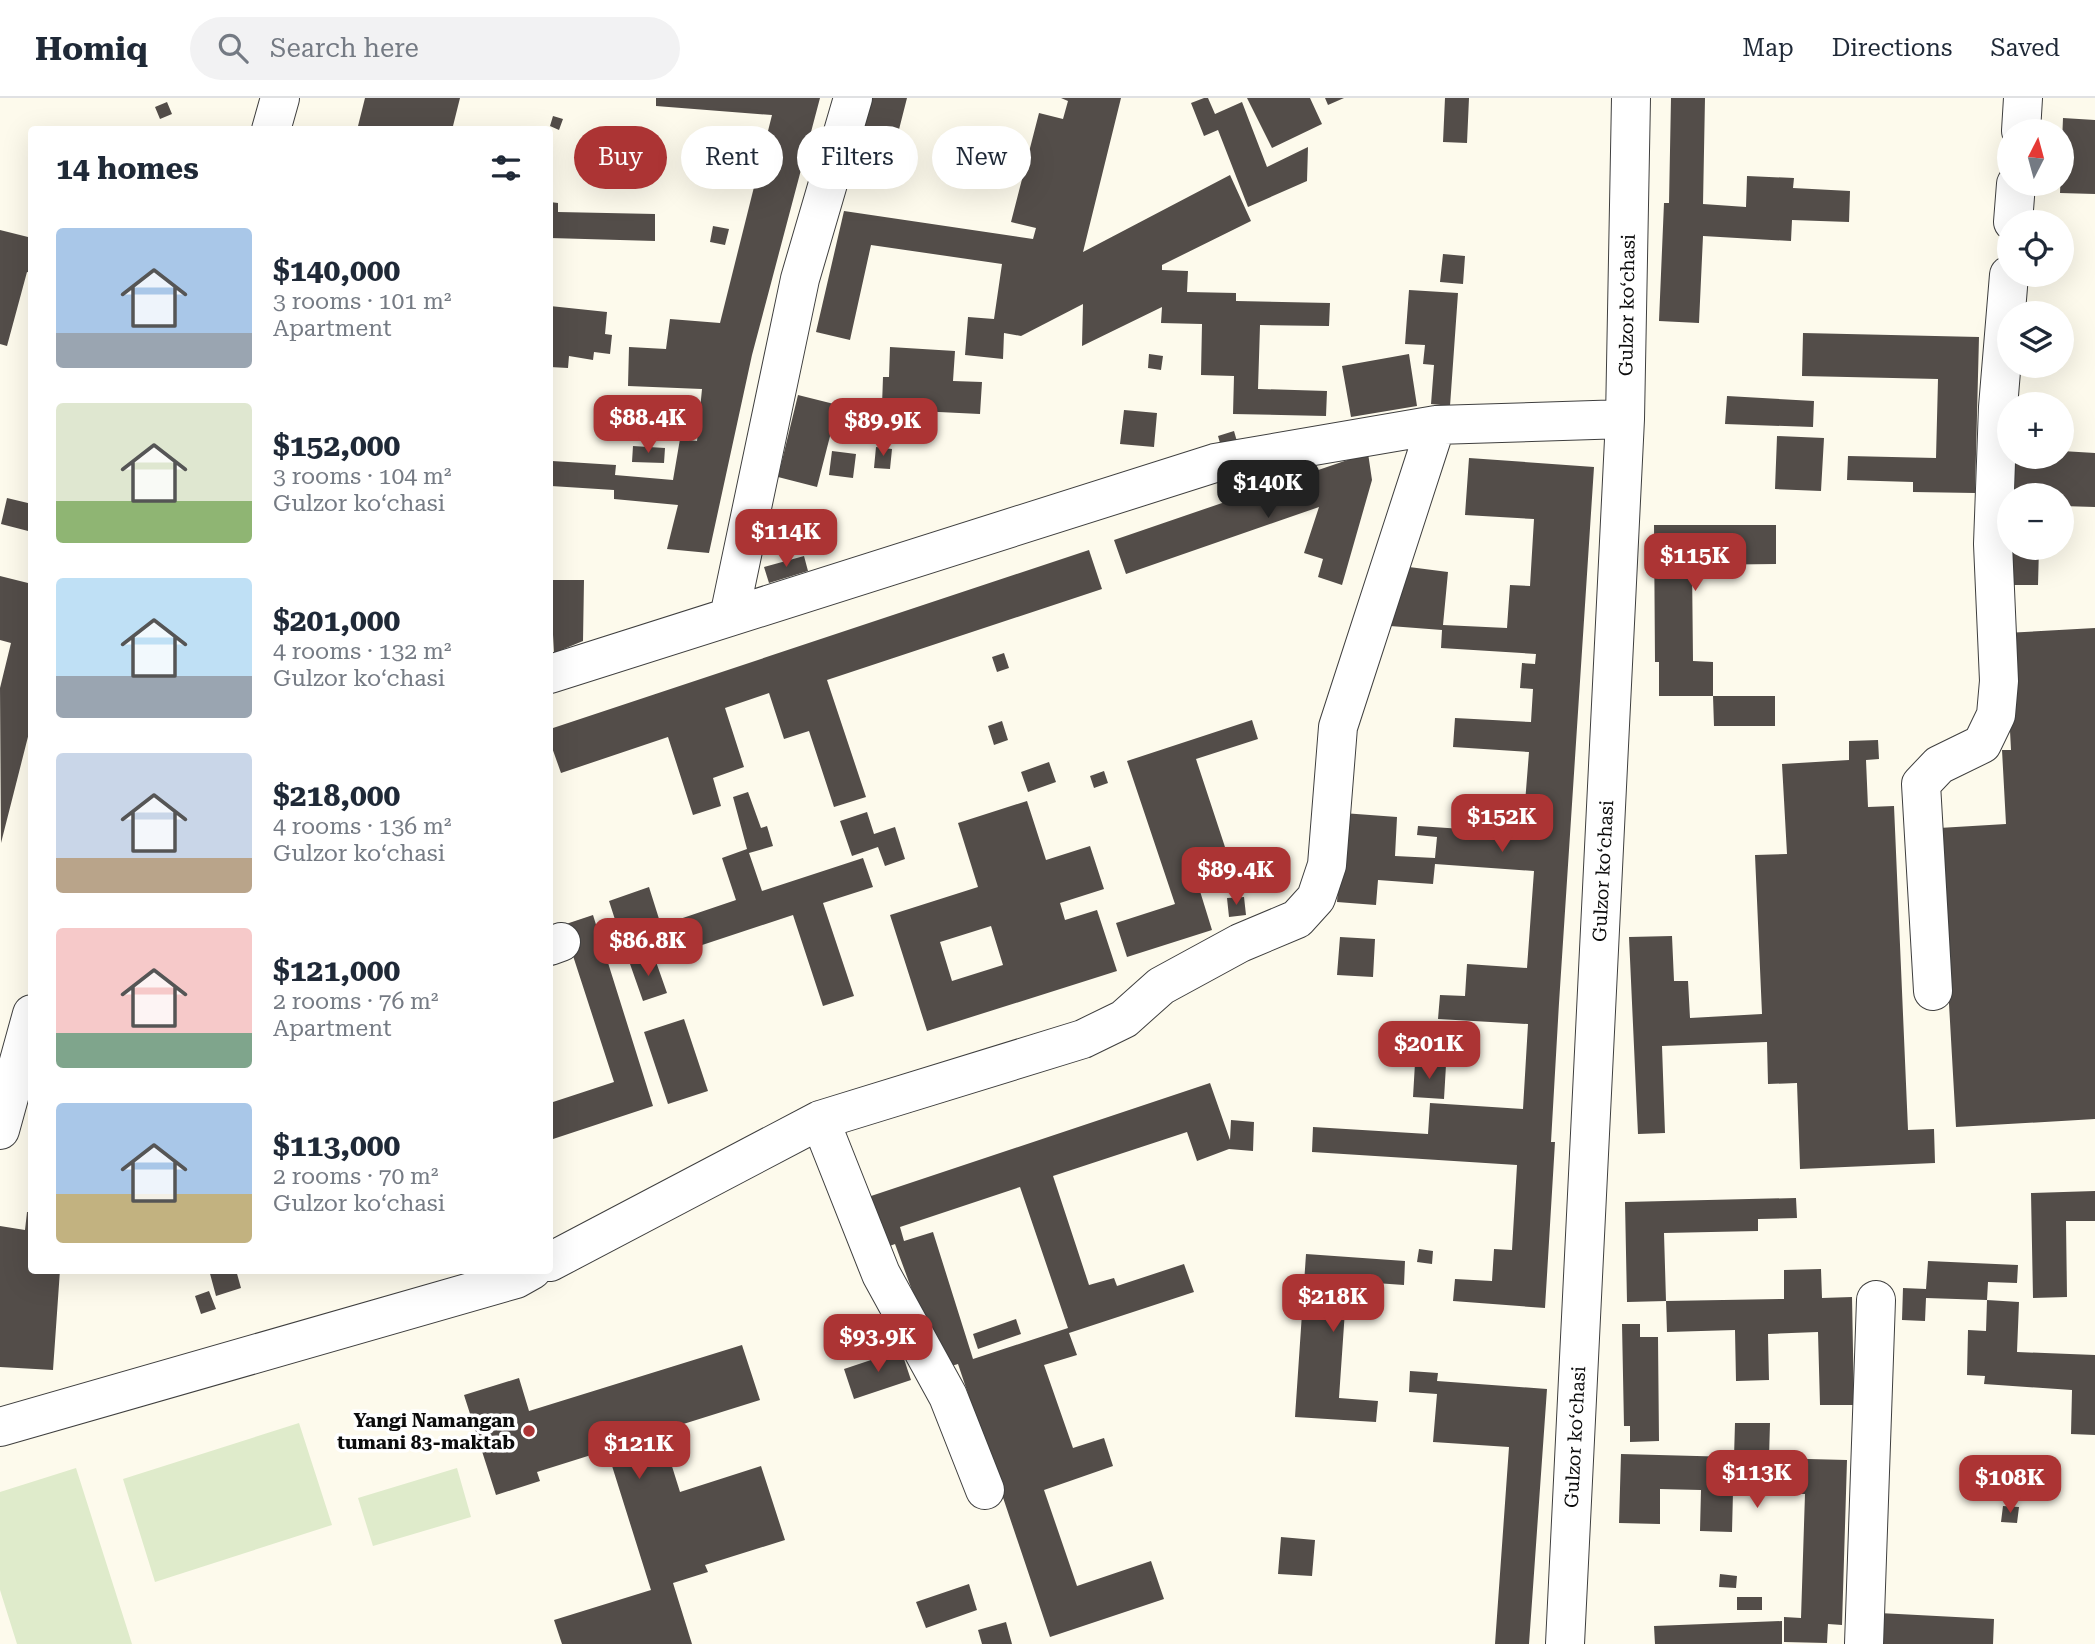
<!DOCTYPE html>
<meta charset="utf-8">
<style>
body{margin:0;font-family:"Roboto Serif",serif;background:#f2f2f3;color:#1f2937;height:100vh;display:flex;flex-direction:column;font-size:26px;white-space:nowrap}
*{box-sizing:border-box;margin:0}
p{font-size:23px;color:#747a83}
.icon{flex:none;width:38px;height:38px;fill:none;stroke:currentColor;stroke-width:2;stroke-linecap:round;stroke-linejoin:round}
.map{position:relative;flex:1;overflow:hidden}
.details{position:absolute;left:28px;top:28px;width:525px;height:1148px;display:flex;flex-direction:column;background:#fff;border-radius:7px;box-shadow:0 7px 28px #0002}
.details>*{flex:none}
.guide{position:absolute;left:574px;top:28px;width:665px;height:63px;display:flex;gap:14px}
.needle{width:46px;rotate:6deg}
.controls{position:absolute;left:1997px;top:21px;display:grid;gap:14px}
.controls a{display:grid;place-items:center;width:77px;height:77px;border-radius:50%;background:#fff;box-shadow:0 7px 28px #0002;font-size:35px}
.price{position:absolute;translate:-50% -60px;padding:0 16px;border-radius:14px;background:#ac3434;color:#fff;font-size:23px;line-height:46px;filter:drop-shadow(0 2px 4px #0008)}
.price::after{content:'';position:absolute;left:50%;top:42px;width:21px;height:16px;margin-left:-10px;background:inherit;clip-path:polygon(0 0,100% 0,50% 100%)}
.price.on{background:#222;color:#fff}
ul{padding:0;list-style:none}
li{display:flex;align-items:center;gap:21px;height:175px;padding:0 28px}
li span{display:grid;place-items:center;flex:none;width:196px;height:140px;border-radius:7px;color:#555}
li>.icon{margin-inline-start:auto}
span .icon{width:84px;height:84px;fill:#fffc;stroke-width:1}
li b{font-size:30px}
h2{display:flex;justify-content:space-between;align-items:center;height:84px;padding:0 28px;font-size:30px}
.tag{padding:0 24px;border-radius:32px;background:#fff;box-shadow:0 7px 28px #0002;font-size:24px;line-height:63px}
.tag.on{background:#ac3434;color:#fff}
header{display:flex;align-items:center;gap:42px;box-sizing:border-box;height:98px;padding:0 35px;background:#fff;border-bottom:2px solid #e0e1e3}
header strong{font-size:33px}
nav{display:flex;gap:38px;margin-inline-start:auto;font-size:24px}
.search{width:490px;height:63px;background:#f2f2f3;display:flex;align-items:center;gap:18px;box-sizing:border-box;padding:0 24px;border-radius:38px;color:#747a83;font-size:26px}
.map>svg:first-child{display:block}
.pitch{fill:#dfebcb}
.building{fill:#534d49;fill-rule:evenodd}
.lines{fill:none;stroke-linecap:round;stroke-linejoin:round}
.minor-casing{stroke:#3f3f3f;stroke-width:40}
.minor{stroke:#fff;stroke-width:38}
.poi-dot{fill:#ac3434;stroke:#fff;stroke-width:2.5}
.labels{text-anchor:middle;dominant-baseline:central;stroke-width:7;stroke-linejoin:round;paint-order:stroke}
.street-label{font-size:19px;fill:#0c0c0c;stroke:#fff}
.poi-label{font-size:19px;font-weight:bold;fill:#0c0c0c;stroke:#fff;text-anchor:end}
</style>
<header>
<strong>Homiq</strong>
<div class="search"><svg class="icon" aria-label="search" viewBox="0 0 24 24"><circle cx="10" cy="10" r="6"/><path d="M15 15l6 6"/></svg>Search here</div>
<nav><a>Map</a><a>Directions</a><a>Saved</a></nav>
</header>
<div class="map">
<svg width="2095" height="1546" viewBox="0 0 2095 1546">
<rect width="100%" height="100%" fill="#fdfaec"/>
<path class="pitch" d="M299,1325l33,102 -177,57 -32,-103z
M76,1370l56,176h-115l-17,-54v-98z
M457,1370l14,49 -98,29 -15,-48z"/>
<path class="building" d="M365,0h95l-8,32h-95z
M656,0h164l-68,257 -43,198 -42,-4 11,-44 -64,-6v-9l-63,-4 -1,-4 2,-21 64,4 -1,10 58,5 7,-41 17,2 5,-52 -74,-3 1,-39 37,2 4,-30 50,4 52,-208 -116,-9z
M870,0h37l-15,59 -35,-8z
M1061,0h60l-38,154 147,-77 21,46 -89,44v5l26,1 -1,21 49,1v8l94,2 -1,23 -69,-1 -2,64 69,2 -1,25 -93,-2 1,-38 -33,-1 1,-51 -41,-1 1,-16 -80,39 1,-42 -62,32 -17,-3 -1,26 -38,-4 3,-38 26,2 8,-55 -131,-19 -21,95 -34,-8 28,-121 189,28 3,-11 -25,-6 28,-109 24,6 5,-18z
M1204,0h4l7,16 27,-12 25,65 41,-20 -1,34 -59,26 -30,-77 -14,6 -13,-33z
M1247,0h63l12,26 -50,24z
M1325,0h19l-16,7z
M1445,0h24l-2,45 -24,-1z
M1671,0h34l-2,106 43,3 1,-31 47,2 -1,10 57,3 -1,31 -57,-2 -1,21 -88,-5 -4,87 -40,-2 5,-118h5z
M167,4l5,12 -12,5 -5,-12z
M553,18l10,3 -4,11 -9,-4z
M2063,20l32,2v74l-35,-1z
M550,104l8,1v9l97,2v27l-105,-3z
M713,128l16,3 -4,16 -15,-3z
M0,132l32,8v35l-5,-1 -20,74 -7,-2z
M1443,156l22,2 -2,28 -23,-2z
M1409,192l49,3 -8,113 -19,-2 3,-39 -11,-1 2,-19 -20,-1z
M550,208l57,6 -2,22 7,1 -2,19 -16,-2 -1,8 -24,-4 -1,12 -18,-1z
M1803,235l176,4 -4,156 -62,-1v-10l-66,-2 1,-24 88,2 2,-79 -136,-3z
M890,249l65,4 -2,30 29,1 -2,32 -62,-3 -2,25 -35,-2 2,-57h6z
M1149,256l14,2 -2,14 -13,-2z
M1409,256l8,52 -66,11 -9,-51z
M798,297l40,10 -21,82 -39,-10z
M1727,298l87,5 -1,26 -88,-3z
M1124,312l33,3 -3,34 -34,-3z
M1234,333l4,14 -16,5 -4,-14z
M1777,338l47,2 -3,53 -46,-2z
M633,348l32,2 -1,15 -32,-1z
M876,349l16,2 -2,20 -16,-1z
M832,353l24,3 -3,24 -24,-3z
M2062,353l33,2v54l-33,-1v-11h-53v-38h53z
M1368,355l4,27 -30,105 -24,-8 5,-18 -19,-6 15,-46 -193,67 -12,-34z
M1469,360l125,9 -35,536 -8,139h4l-10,166 -92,-7 2,-22 37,2 2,-32 18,1 5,-85 -205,-13 1,-25 115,7 2,-31 93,6 5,-85 -90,-5 2,-24 25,1 2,-32 60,4 7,-97 -99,-7 -2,20 -55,-4 -2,25 -39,-3 6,-89 54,4 -2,39 40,2 2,-21 -20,-2 1,-9 74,5 1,-11h12l-1,12 28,2 2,-31h-9l4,-51 -76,-5 2,-29 76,4 2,-33 -13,-1 2,-25 13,1 1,-10 -95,-6 1,-18 -52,-4 19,-59 39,5 -5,53 64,3 3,-43 20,1 4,-67 -69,-4z
M7,400l25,6v28l-31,-8z
M776,421l21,1 -1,19 -21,-2z
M1654,427h122v39l-84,1 1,96 20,1v34h-54v-34h-4z
M2009,450h30l-1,37h-36z
M1089,452l13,39 -275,91 39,117 -32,10 -25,-76 -25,8 -15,-46 -44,15 19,59 -31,11 8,28 -28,9 -25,-78 -107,36 -11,-31v-13z
M804,458l4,15 -39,12 -5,-16z
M32,476v147l-31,122 -1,-155 11,-45 -11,-3v-64l28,7z
M550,482h34l-1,61 -29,12z
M2095,530v491l-139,8 -17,-299 67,-4 -4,-74h9l-6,-117z
M1004,555l5,15 -12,4 -5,-15z
M1713,598h62v30h-61z
M1252,622l6,19 -62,20 30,91 -35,12 21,68 -85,27 -11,-34 59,-19 -48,-143z
M1002,623l6,19 -14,5 -6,-19z
M1878,642l1,19 -13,1 2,47 26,-1 14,324 26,-1 1,34 -135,6 -3,-86 -29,1 -1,-42 -105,4 3,87 -27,1 -9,-197 43,-1 2,45h14l2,37 72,-4 -7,-159 32,-1 -5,-90 67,-4v-19z
M1049,664l7,20 -28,10 -7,-20z
M1104,673l4,12 -14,5 -4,-12z
M748,694l13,36 6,-2 6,20 -24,7 13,38 101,-33 10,29 -50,16 31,93 -31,10 -30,-91 -115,38 -10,-30 68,-23 -14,-42 25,-9 -14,-52z
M1027,703l19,59 44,-14 14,43 -44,14 5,17 32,-10 20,61 -190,60 -37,-116 88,-28 -20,-64zM991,828l12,39 -51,16 -12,-39z
M867,714l7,22 21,-7 10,32 -20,7 -7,-19 -26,9 -12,-35z
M649,789l11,35 -40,13 -11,-34z
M1244,799l2,18 -17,2 -2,-19z
M593,817l60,191 -103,34v-37l64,-21 -51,-157z
M1340,839l35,2 -2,38 -36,-2z
M654,858l13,37 -24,8 -13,-37z
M684,921l24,72 -40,13 -24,-72z
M1413,924l32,2 -2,34 -32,-2z
M1415,965l31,2 -2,34 -31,-2z
M1210,985l20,57 1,-20 23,2 -1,29 -24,-2 -32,12 -10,-29 -134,44 36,109 25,-7 3,8 67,-22 10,28 -125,41 8,22 -33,10 29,83 31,-10 9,28 -69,24 33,96 74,-25 13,38 -114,38 -92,-273 -17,5 -46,-125 -16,6 -17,-51zM1020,1089l48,141 -95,31 -40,-127 -29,9 -4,-14z
M2095,1093v30h-29l1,76 -34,1 -2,-105z
M1796,1100l1,20 -39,1v12l-94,2 2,68 -39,1 -2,-100z
M27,1114h5v58h28l-7,100 -53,-3v-141l25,4z
M1419,1151l14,2 -1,13 -15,-2z
M1306,1156l99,7 -1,24 -57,-4 -8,117 39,3 -2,21 -81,-5z
M1928,1163l90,4 -1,18 -29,-1 -1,18 -61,-2 -1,23 -23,-1 1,-32 23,1z
M1821,1171l1,29 30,-1 2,108h-34l-2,-73 -50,2 1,46 -33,1 -1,-51 -68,2 -1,-31 118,-2v-29z
M209,1172h27l5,18 -25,8z
M209,1193l7,18 -15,5 -6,-18z
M1987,1202l32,2 -2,50 78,3v80l-24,-1 1,-44 -88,-6 1,-8 -18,-1 1,-45 18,1z
M1016,1221l5,15 -43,15 -5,-15z
M1622,1226h18v13h18l1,104 -29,1v-16h-6z
M742,1247l18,55 -99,31 19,61 81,-26 24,74 -80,25 3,7 -35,11 19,61h-130l-8,-24 97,-30 -44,-140 -70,22 3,9 -44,14 -32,-100 55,-17 10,33z
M901,1252l10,30 -57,19 -10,-30z
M1410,1273l28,2 -1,8 110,8 -18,255h-34l14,-197 -76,-5 4,-48 -28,-2z
M1735,1325h35l-1,35 78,2 -5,165 -14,-1 -1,19 -43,-1v-25l17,1 4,-124 -72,-2 -1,40 -32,-1 1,-41 -41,-1v35l-41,-1 2,-69 113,3z
M2002,1358l21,1 -2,26 -20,-2z
M2003,1408l16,1 -2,16 -16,-1z
M1281,1439l34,3 -3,36 -34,-2z
M1720,1476l17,2 -1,12 -17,-1z
M969,1486l8,26 -51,18 -10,-26z
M1737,1499h25v13h-25z
M1879,1515l115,6 -1,25h-116z
M1782,1523v23h-127l-1,-18z
M1006,1524l6,22h-30l-4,-14z"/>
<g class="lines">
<g class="minor-casing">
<path id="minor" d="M271,32l9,-32
M2021,33l2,-33
M2013,124l3,-38
M729,519l71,-338 53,-181
M550,576l665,-211 221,-38 189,-6
M550,848l11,-4
M1933,893l-12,-207 18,-19 43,-21 14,-29 3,-34 -6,-137 5,-137 11,-132
M820,1022l61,154 67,122 37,94
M0,1032l32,-116
M550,1164l270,-142 263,-81 41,-20 37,-33 79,-43 57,-24 19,-21 11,-33 11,-138 98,-302
M0,1329l516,-148 16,-9
M1565,1546l60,-1225 6,-321
M1864,1546l12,-344"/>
</g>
<use href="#minor" class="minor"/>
</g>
<circle class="poi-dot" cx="529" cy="1333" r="7"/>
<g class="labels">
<g class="street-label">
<text transform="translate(1627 207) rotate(-89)">Gulzor koʻchasi</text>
<text transform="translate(1603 773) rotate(-87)">Gulzor koʻchasi</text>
<text transform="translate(1575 1339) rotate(-87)">Gulzor koʻchasi</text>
</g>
<g class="poi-label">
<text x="515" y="1322">Yangi Namangan<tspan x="515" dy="22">tumani 83-maktab</tspan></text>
</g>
</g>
</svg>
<div class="controls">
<a><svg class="needle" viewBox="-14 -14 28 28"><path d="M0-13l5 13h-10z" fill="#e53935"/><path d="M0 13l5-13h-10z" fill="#747a83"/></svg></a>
<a><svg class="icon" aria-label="locate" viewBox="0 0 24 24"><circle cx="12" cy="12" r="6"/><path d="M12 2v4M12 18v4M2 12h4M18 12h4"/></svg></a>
<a><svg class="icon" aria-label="layers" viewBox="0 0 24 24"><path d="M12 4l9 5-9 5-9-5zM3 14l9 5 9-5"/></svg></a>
<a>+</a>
<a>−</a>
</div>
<b class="price" style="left:648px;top:357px">$88.4K</b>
<b class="price" style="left:883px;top:360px">$89.9K</b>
<b class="price on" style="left:1268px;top:422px">$140K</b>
<b class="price" style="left:786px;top:471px">$114K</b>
<b class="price" style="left:1695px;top:495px">$115K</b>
<b class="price" style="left:1502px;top:756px">$152K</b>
<b class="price" style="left:1236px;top:809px">$89.4K</b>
<b class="price" style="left:648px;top:880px">$86.8K</b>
<b class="price" style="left:1429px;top:983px">$201K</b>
<b class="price" style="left:1333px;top:1236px">$218K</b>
<b class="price" style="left:878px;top:1276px">$93.9K</b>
<b class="price" style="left:639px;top:1383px">$121K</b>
<b class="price" style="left:1757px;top:1412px">$113K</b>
<b class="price" style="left:2010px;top:1417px">$108K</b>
<div class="guide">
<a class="tag on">Buy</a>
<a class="tag">Rent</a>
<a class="tag">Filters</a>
<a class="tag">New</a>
</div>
<section class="details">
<h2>14 homes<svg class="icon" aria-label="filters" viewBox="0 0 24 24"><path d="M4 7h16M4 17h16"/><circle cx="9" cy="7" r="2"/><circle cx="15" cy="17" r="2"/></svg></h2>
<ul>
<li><span style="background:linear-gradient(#a9c7e8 75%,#9aa5b1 0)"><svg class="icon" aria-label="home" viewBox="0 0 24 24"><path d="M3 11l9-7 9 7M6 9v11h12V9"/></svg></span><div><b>$140,000</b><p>3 rooms · 101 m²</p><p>Apartment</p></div></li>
<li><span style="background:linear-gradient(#dfe7d0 70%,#8fb573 0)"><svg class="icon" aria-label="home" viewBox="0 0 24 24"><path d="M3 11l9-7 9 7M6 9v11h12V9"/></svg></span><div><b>$152,000</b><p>3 rooms · 104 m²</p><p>Gulzor koʻchasi</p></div></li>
<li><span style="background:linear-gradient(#bfe0f5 70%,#9aa5b1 0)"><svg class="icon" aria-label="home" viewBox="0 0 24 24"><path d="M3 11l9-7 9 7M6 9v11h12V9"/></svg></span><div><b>$201,000</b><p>4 rooms · 132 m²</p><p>Gulzor koʻchasi</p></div></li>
<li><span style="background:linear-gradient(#c9d6e8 75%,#b9a48a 0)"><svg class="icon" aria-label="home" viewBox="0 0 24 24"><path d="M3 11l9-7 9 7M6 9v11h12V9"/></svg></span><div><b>$218,000</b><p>4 rooms · 136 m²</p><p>Gulzor koʻchasi</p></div></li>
<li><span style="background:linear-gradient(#f6c9c9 75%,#7fa58c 0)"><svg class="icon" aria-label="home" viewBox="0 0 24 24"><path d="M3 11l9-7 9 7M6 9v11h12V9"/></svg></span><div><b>$121,000</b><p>2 rooms · 76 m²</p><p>Apartment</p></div></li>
<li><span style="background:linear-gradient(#a9c7e8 65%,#c2b280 0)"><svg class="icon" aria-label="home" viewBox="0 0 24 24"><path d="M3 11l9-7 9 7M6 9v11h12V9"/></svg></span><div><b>$113,000</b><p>2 rooms · 70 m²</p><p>Gulzor koʻchasi</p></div></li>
</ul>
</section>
</div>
